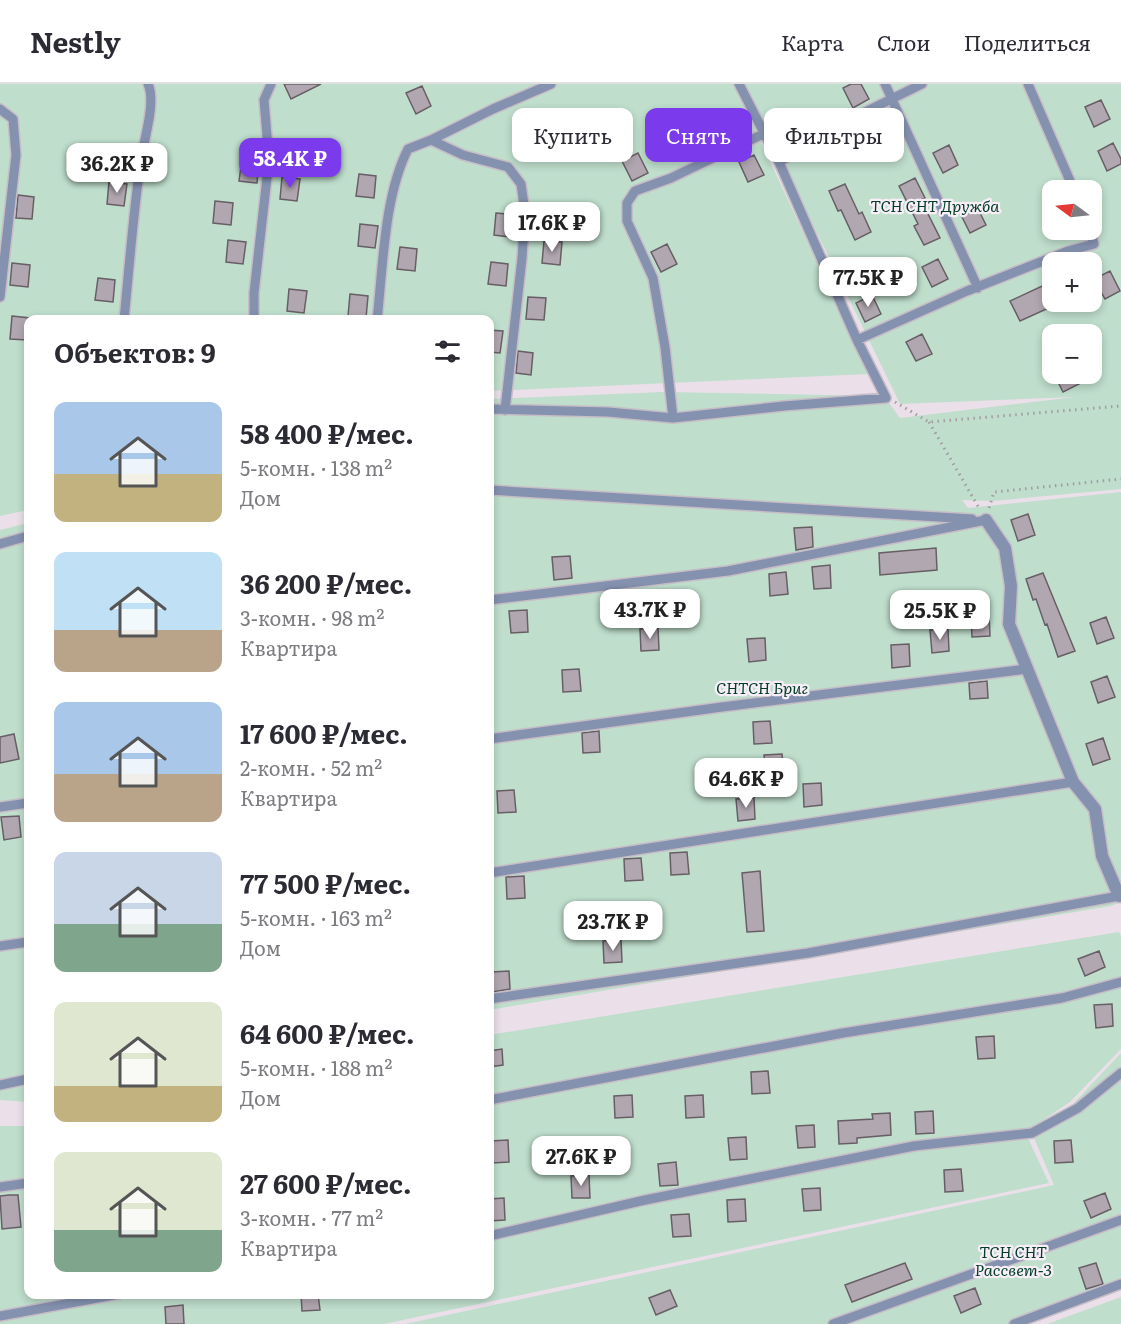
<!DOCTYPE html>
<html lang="ru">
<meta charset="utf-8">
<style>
body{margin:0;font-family:Literata,serif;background:#f7f7f7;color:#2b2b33;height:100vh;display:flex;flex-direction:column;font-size:22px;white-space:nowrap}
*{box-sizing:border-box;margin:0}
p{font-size:20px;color:#7c7c81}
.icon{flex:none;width:33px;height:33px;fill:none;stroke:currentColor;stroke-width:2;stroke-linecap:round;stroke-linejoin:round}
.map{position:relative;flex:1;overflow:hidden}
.side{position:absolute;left:24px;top:231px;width:470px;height:984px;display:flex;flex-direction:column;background:#fff;border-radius:12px;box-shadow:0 3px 9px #0003}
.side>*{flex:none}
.hud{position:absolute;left:512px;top:24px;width:519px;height:54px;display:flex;gap:12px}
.needle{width:39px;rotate:285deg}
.tools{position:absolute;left:1042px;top:96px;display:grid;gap:12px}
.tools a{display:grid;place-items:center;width:60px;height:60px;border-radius:12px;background:#fff;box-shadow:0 3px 9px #0003;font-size:30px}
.price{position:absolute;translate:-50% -51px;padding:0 14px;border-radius:12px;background:#fff;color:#222;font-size:20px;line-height:39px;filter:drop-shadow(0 2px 3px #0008)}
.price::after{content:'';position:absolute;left:50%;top:36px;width:18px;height:14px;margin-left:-9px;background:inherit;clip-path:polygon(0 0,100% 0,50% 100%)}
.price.current{background:#7c3aed;color:#fff}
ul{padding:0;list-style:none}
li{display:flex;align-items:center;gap:18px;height:150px;padding:0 30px}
li span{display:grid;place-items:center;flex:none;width:168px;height:120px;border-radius:12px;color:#555}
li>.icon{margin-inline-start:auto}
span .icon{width:72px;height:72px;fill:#fffc;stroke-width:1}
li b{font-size:26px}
h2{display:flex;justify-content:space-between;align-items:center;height:72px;padding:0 30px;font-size:26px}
.pill{padding:0 21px;border-radius:12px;background:#fff;box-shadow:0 3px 9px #0003;font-size:21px;line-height:54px}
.pill.current{background:#7c3aed;color:#fff}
header{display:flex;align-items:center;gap:36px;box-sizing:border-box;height:84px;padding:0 30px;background:#fff;border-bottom:2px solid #e1e1e2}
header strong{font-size:28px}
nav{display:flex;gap:33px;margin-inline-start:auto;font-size:21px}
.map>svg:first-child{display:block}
.green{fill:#bfdecc;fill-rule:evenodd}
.building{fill:#b1a7b0;stroke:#685f66;stroke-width:1.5}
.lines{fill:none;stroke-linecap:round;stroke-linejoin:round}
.service-casing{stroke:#c7bdc6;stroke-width:12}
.minor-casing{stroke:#c7bdc6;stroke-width:15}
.path{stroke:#a39ba2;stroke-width:3;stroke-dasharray:1.5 4.5;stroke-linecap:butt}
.service{stroke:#8492b0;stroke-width:9}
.minor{stroke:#8492b0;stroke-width:12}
.labels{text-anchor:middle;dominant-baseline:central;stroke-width:4.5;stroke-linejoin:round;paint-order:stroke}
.park-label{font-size:16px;font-style:italic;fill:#003d25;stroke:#f8eef7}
</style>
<header>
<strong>Nestly</strong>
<nav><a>Карта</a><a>Слои</a><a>Поделиться</a></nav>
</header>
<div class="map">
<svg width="1121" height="1240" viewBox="0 0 1121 1240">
<rect width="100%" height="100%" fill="#ebe0ea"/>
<path class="green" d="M0,0h734l135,290 -380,17v-71h-461v190l-28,6z
M745,0h376v405l-128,12 -31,-1 6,8 153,-16v410l-10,4 -622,104v-611l174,-7 221,4 16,22 175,-21 -175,7zM1053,106h39v40h-39zM1053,178h39v40h-39zM1053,250h39v40h-39z
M28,439v578l-1,1 -27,-2v-570z
M1119,848l2,4v113l-51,53 -45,30 24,51 -665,141h-384v-198h28v168h461v-259z
M1121,969v236l-96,35h-620l649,-139 -23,-54 42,-27z
M1121,1213v27h-74z"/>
<path class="building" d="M284,0h37l-30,15z
M851,0h10l8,15 -16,9 -10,-20z
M422,2l9,20 -15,8 -10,-21z
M1101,16l9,19 -16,8 -9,-20z
M889,28l10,19 -16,8 -10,-20z
M540,32l10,19 -16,8 -10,-20z
M1113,59l8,16v5l-14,7 -9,-20z
M949,61l9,20 -15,8 -10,-20z
M638,69l10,20 -16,8 -10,-20z
M754,71l10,20 -16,7 -9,-20z
M242,75l17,2 -2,22 -18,-2z
M359,90l17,2 -2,22 -18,-2z
M282,93l18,2 -3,22 -17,-2z
M915,94l10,20 -4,2 19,38 -16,7 -10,-19 4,-2 -19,-38z
M109,98l18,2 -3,22 -17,-2z
M845,100l14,30 3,-2 9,20 -16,8 -14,-30 -3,1 -9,-20z
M18,111l16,2 -2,22 -16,-1z
M215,117l18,2 -2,22 -18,-2z
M976,121l10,20 -16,8 -10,-20z
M532,122l24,1v20h-25z
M496,129l22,2 -1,11h-4l-2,11 -17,-2z
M360,140l18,2 -3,22 -17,-2z
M228,156l18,2 -3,22 -17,-2z
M544,157l18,1 -2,23 -18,-2z
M667,160l10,20 -16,8 -10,-20z
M400,163l17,2 -2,22 -18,-2z
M938,175l10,20 -16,8 -10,-20z
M491,178l17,2 -2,22 -18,-2z
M12,179l18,2 -2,22 -18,-2z
M1110,187l10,20 -15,8 -11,-20z
M98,194l17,2 -2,22 -18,-2z
M1053,197v25l-33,15 -10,-20z
M289,205l18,2 -3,22 -17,-2z
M350,210l18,2 -2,22 -18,-2z
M872,211l9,19 -16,8 -9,-19z
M528,213l18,1 -2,22 -18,-1z
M12,232l18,2 -3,22 -17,-1z
M489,246l14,1 -3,22 -11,-1z
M922,250l10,20 -16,7 -10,-19z
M518,267l15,2 -2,22 -15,-2z
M1054,290h19l6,10 -16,8z
M1028,430l7,21 -17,6 -7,-21z
M812,443l1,20 -17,3 -2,-22z
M936,464l1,22 -57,5 -1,-22z
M570,472l2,22 -18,2 -2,-23z
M830,481l1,23 -17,1 -2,-22z
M786,488l2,22 -18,2 -1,-22z
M1043,489l32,78 -17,6 -11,-33 -2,1 -9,-26 -3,1 -7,-21z
M527,526l1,22 -17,1 -2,-22z
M989,530l1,22 -18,1 -1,-22z
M1106,533l8,21 -17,6 -7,-21z
M658,544l1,22 -18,1 -1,-22z
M948,545l1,22 -17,2 -2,-23z
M765,554l1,22 -17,2 -2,-23z
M909,560l1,22 -18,2 -1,-23z
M579,585l2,22 -18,1 -1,-22z
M1107,592l8,21 -17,6 -7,-21z
M987,597l1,17 -18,1 -1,-16z
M770,637l2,22 -18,1 -1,-22z
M599,647l1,21 -17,1 -1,-20z
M14,650l5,25 -19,4v-26z
M1103,654l7,21 -17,6 -7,-21z
M782,670l2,22 -18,1 -2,-22z
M821,699l1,22 -18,2 -1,-23z
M514,706l2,22 -18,1 -1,-22z
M754,714l1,21 -17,2 -2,-22z
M19,732l2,21 -17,3 -3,-23z
M687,768l2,22 -18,1 -1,-22z
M641,774l2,22 -18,1 -1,-22z
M760,787l4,60 -17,1 -5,-59z
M524,792l1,22 -18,1 -1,-22z
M621,856l1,22 -18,1 -1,-22z
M1099,867l6,16 -20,9 -7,-17z
M509,887l1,18 -18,3 -1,-20z
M1112,920l1,22 -17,2 -2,-23z
M994,952l1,22 -17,1 -2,-22z
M502,965l1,16 -14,2v-16z
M768,987l2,22 -18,1 -1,-22z
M632,1011l1,22 -18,1 -1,-22z
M703,1011l1,22 -18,1 -1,-22z
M933,1027l1,22 -18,1 -1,-22z
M890,1029l1,22 -34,3v5l-18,1 -1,-23 35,-2 -1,-5z
M814,1041l1,22 -17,1 -2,-22z
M746,1053l1,22 -17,1 -2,-22z
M508,1056l1,22 -17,1 -2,-22z
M1071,1056l2,22 -18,1 -1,-22z
M676,1078l2,23 -18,1 -2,-22z
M961,1085l2,22 -18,1 -1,-22z
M589,1091l1,23h-18l-1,-22z
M820,1104l1,22 -17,1 -2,-22z
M1105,1109l6,16 -20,9 -7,-17z
M9,1111h9l3,32 -19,2 -2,-33z
M504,1114l1,22 -16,1v-22z
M745,1115l1,22 -18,1 -1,-22z
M689,1130l2,22 -18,1 -2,-22z
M905,1179l7,16 -60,23 -7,-17z
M1096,1179l7,21 -17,5 -7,-21z
M975,1204l6,16 -20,9 -7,-17z
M670,1206l7,16 -21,9 -7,-17z
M301,1210h17l2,16 -18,1z
M183,1221l1,19h-18l-1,-17z"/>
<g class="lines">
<g class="service-casing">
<path id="service" d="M885,0l93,204
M1028,0l46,106
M0,25l13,10 3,36 -16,142
M431,56l32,15 45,12 13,17 4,28 -3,46 -17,152
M779,78l86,-50 57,-28
M124,236c5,-51 9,-103 16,-154 2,-21 17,-63 8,-82
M254,236v-27l15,-133 -5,-60 7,-16
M377,236c6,-53 7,-124 31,-171l23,-9 62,-31 58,-25
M857,256l110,-49 101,-40 26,-7 -4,-14
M489,325l119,3 65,6 111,-12 102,-8 -29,-58 -78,-178 -40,-78
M673,334l-8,-71 -12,-69 -26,-57v-18l8,-12 36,-13 92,-44
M489,406l483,29
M0,460l28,-8
M489,516l239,-29 258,-51
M489,655l233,-32 305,-38
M0,723l28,-4
M489,789l584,-91
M0,862l28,-4
M489,915l319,-46 311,-57
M0,1001l28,-6
M489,1016l354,-67 219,-35 59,-16
M0,1103l28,-4
M489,1152l156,-36 269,-54 118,-13 46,-25 43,-35
M0,1232l119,-22
M833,1240l288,-104
M1014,1240l107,-40"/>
</g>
<g class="minor-casing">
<path id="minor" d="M986,436l19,28 6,38 -2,38 64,158 22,27 7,47 17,40h2"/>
</g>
<path class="path" d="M895,318l34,20 192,-16
M929,338l50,86
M989,424l5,-16 127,-13"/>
<use href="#service" class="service"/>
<use href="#minor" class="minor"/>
</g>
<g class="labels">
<g class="park-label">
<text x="935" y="121">ТСН СНТ Дружба</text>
<text x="762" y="603">СНТСН Бриг</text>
<text x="1013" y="1167">ТСН СНТ<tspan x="1013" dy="18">Рассвет-3</tspan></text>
</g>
</g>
</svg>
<div class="tools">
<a><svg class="needle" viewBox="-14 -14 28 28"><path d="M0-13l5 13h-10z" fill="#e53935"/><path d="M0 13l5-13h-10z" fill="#7c7c81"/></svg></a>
<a>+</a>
<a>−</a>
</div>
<b class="price current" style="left:290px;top:105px">58.4K ₽</b>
<b class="price" style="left:117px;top:110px">36.2K ₽</b>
<b class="price" style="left:552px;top:169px">17.6K ₽</b>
<b class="price" style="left:868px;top:224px">77.5K ₽</b>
<b class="price" style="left:650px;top:556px">43.7K ₽</b>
<b class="price" style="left:940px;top:557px">25.5K ₽</b>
<b class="price" style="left:746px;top:725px">64.6K ₽</b>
<b class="price" style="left:613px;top:868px">23.7K ₽</b>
<b class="price" style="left:581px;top:1103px">27.6K ₽</b>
<div class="hud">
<a class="pill">Купить</a>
<a class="pill current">Снять</a>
<a class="pill">Фильтры</a>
</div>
<section class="side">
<h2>Объектов: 9<svg class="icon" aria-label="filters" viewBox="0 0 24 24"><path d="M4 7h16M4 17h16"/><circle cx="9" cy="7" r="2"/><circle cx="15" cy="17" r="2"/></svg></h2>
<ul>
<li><span style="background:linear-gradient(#a9c7e8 60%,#c2b280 0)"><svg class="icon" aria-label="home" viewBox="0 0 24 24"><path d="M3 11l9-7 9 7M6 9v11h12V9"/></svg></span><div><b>58 400 ₽/мес.</b><p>5-комн. · 138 m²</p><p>Дом</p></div></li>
<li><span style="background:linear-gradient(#bfe0f5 65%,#b9a48a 0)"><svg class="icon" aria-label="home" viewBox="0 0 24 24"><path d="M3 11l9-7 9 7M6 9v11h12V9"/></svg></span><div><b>36 200 ₽/мес.</b><p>3-комн. · 98 m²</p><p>Квартира</p></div></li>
<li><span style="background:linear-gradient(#a9c7e8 60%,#b9a48a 0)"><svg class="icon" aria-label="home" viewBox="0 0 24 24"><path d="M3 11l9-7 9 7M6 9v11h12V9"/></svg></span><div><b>17 600 ₽/мес.</b><p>2-комн. · 52 m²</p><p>Квартира</p></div></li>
<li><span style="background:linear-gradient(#c9d6e8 60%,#7fa58c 0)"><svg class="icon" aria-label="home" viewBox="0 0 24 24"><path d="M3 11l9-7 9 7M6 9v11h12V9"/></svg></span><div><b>77 500 ₽/мес.</b><p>5-комн. · 163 m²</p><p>Дом</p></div></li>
<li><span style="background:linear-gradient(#dfe7d0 70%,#c2b280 0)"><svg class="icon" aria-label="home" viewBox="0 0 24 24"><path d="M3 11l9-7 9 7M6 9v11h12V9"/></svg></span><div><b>64 600 ₽/мес.</b><p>5-комн. · 188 m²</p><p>Дом</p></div></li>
<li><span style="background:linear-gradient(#dfe7d0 65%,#7fa58c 0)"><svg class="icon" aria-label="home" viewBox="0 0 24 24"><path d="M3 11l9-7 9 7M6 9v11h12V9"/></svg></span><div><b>27 600 ₽/мес.</b><p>3-комн. · 77 m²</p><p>Квартира</p></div></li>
</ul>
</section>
</div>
